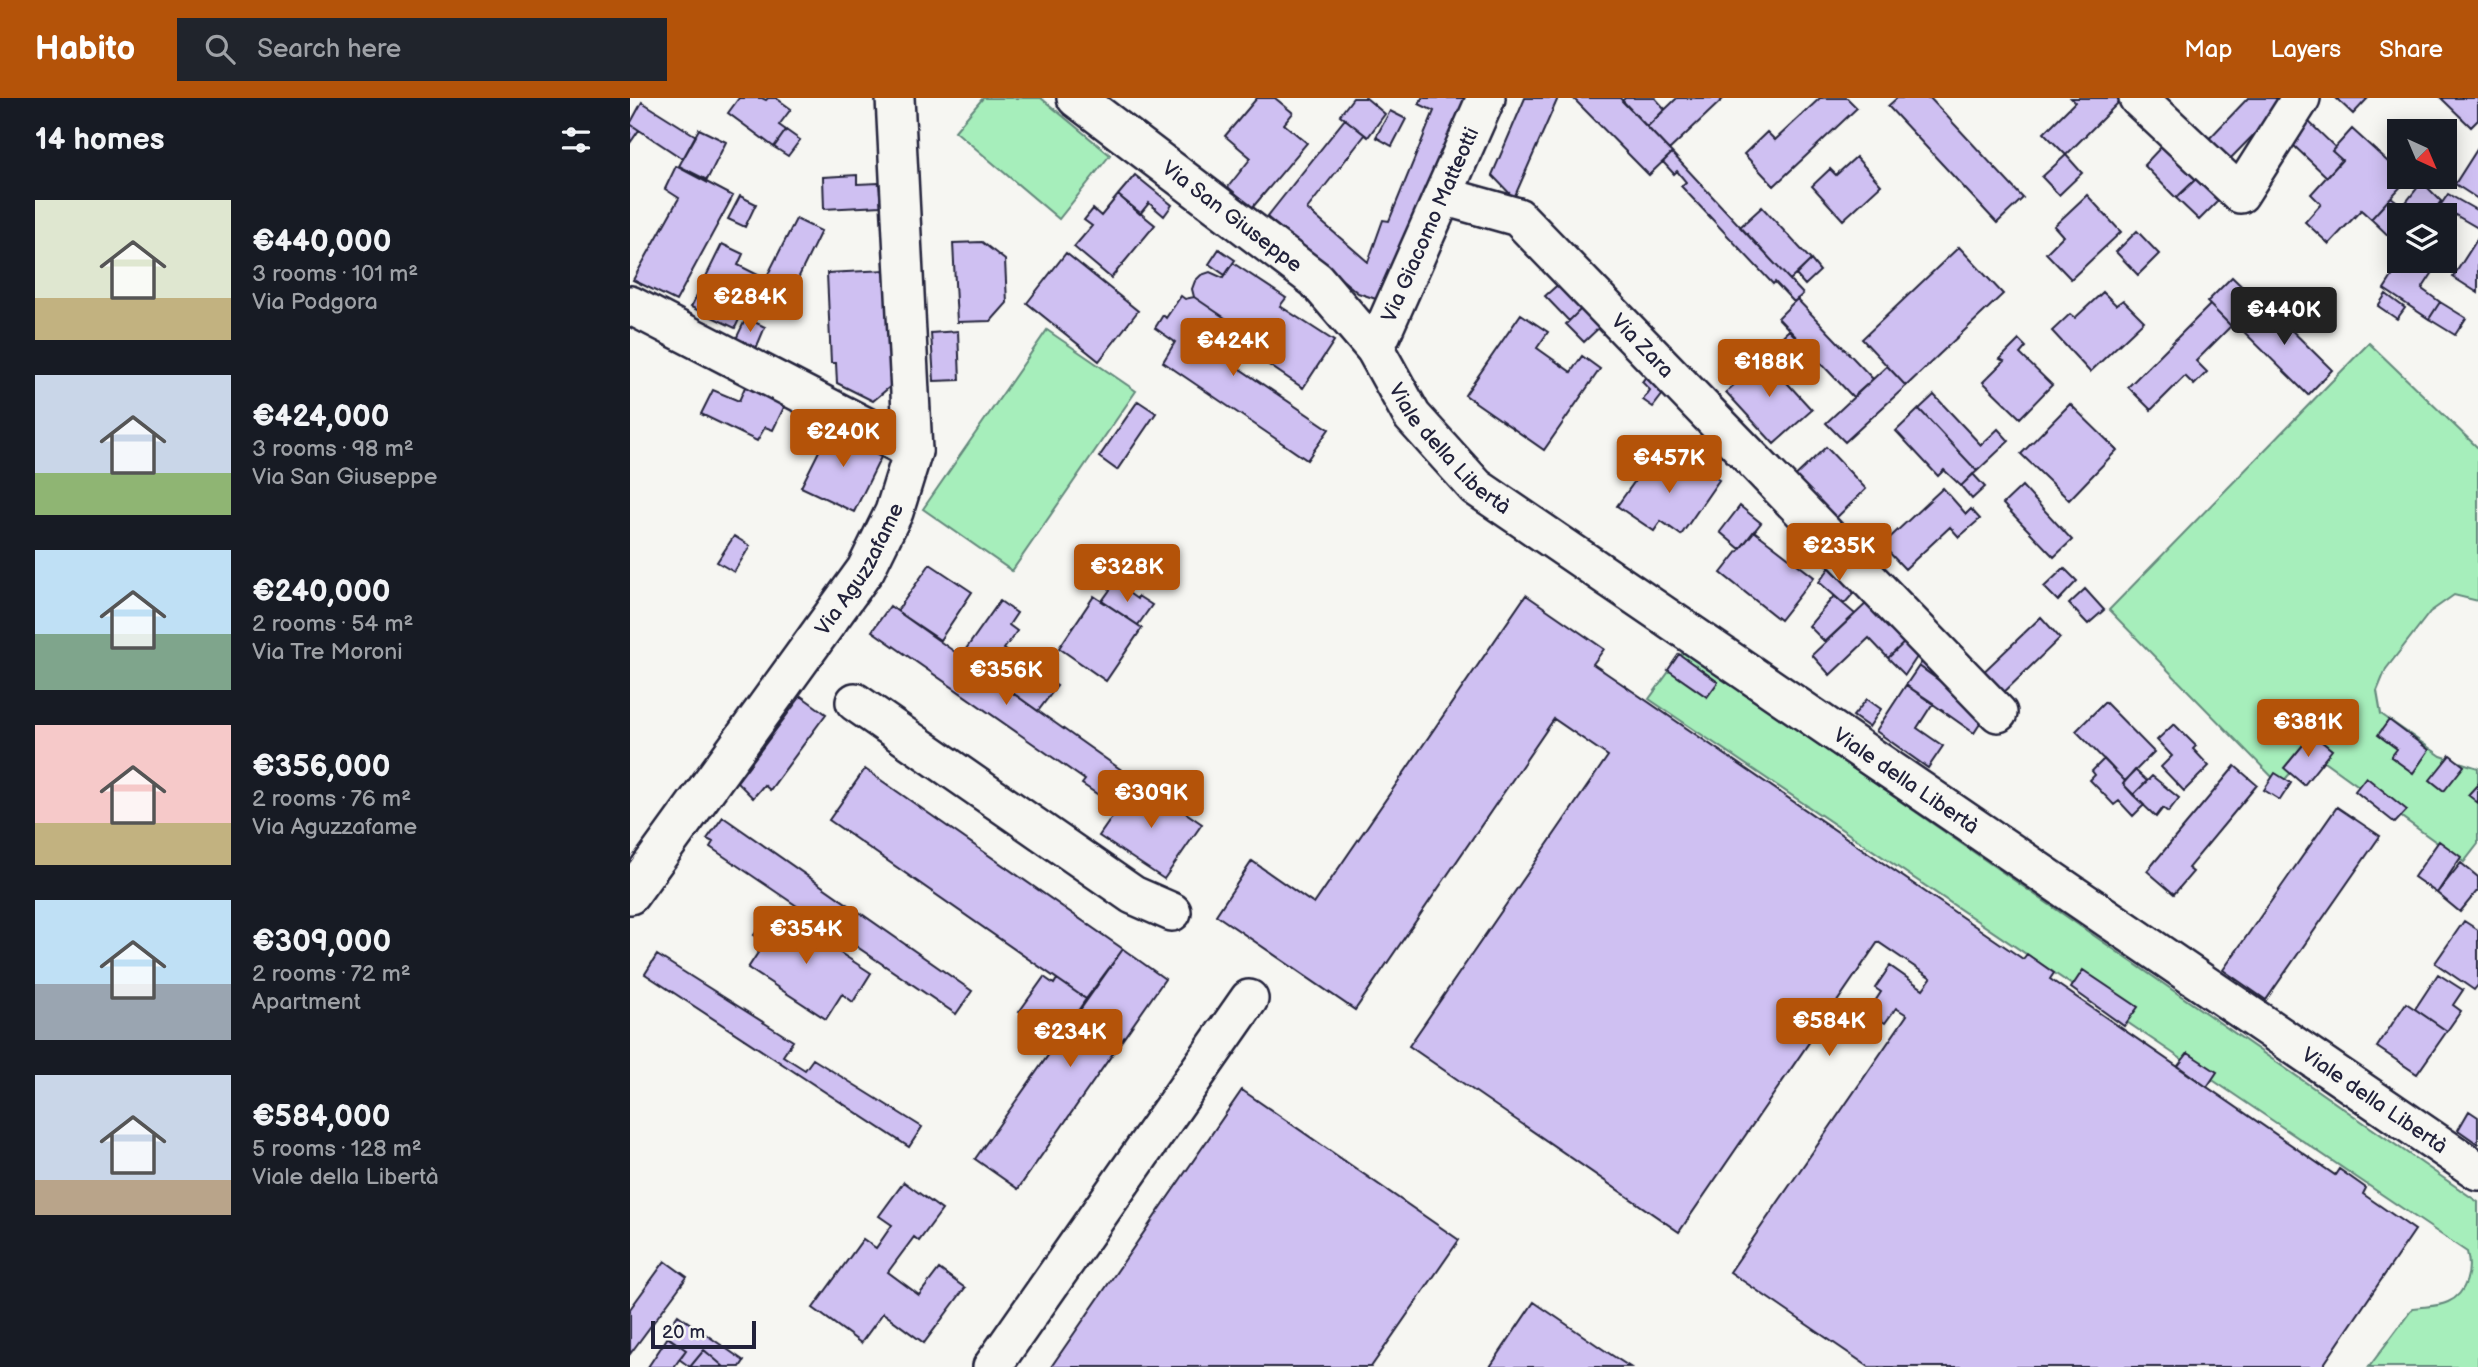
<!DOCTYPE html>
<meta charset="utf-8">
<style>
body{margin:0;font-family:"Balsamiq Sans",sans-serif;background:#20242c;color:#f1f3f6;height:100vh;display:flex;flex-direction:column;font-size:26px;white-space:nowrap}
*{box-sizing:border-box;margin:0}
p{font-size:23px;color:#9ea1a6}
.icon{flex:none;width:38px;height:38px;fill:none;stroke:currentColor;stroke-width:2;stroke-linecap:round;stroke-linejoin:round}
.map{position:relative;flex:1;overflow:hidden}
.details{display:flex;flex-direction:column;background:#171b24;width:630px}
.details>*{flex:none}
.needle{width:46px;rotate:136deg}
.fabs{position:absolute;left:1757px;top:21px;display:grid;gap:14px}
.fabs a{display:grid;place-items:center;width:70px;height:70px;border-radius:0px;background:#171b24;box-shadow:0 4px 18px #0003;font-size:35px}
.scale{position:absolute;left:21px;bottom:18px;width:105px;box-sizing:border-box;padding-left:7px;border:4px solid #22223b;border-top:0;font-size:19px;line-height:24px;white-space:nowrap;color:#22223b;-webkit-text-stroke:5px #f6f6f2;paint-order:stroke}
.price{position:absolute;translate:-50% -60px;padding:0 16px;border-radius:7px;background:#b45309;color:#fff;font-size:23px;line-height:46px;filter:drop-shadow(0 2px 4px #0008)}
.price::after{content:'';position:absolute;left:50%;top:42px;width:21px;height:16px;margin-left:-10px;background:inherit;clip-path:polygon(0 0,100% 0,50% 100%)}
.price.selected{background:#222;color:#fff}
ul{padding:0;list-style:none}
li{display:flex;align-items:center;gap:21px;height:175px;padding:0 35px}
li span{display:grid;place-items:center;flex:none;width:196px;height:140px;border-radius:0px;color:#555}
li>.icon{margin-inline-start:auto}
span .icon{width:84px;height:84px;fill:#fffc;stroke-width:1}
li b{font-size:30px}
h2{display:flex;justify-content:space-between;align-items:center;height:84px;padding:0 35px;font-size:30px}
header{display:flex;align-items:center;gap:42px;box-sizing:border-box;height:98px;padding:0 35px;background:#b45309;color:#fff}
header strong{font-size:33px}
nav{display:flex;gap:38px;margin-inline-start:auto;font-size:24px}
.search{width:490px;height:63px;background:#20242c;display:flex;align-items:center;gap:18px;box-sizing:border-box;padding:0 24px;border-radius:0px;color:#9ea1a6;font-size:26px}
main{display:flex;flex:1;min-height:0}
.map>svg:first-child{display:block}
.green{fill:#a6eebb;stroke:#64887b;stroke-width:2}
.building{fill:#cfc0f2;stroke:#22223b;stroke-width:2}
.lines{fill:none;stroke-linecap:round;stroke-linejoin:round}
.minor-casing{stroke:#22223b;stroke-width:42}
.minor{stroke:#f6f6f2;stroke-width:37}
.labels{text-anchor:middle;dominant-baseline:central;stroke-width:7;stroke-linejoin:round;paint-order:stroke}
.street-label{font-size:21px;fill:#22223b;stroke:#f6f6f2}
</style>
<header>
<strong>Habito</strong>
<div class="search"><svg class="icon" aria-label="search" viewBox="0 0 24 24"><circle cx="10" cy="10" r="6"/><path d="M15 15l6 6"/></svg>Search here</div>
<nav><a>Map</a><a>Layers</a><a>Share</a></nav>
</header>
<main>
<section class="details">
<h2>14 homes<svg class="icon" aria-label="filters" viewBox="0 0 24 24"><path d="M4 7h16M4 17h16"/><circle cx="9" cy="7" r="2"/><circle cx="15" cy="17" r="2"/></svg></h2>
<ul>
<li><span style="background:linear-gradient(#dfe7d0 70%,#c2b280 0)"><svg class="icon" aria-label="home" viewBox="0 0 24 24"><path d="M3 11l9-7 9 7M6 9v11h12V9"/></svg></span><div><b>€440,000</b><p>3 rooms · 101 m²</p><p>Via Podgora</p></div></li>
<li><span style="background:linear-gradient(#c9d6e8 70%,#8fb573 0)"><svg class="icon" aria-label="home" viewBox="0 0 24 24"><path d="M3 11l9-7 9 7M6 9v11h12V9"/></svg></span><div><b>€424,000</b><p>3 rooms · 98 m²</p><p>Via San Giuseppe</p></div></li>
<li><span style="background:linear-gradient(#bfe0f5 60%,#7fa58c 0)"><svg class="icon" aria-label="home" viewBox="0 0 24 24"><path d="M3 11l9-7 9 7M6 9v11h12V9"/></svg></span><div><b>€240,000</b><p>2 rooms · 54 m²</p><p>Via Tre Moroni</p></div></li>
<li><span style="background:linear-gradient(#f6c9c9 70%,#c2b280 0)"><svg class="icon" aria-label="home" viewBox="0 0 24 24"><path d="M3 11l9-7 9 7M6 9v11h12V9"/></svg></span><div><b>€356,000</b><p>2 rooms · 76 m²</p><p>Via Aguzzafame</p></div></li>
<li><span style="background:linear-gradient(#bfe0f5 60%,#9aa5b1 0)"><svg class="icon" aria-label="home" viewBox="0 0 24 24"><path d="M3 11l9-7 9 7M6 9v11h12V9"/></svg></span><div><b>€309,000</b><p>2 rooms · 72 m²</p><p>Apartment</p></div></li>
<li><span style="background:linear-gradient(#c9d6e8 75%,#b9a48a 0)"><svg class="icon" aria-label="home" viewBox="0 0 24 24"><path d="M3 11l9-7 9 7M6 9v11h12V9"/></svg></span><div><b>€584,000</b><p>5 rooms · 128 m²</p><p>Viale della Libertà</p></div></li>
</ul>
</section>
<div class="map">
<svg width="1848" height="1269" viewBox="0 0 1848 1269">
<rect width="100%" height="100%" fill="#f6f6f2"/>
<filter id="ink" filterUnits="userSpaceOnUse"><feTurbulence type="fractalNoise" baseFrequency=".0143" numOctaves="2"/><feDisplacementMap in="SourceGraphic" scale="14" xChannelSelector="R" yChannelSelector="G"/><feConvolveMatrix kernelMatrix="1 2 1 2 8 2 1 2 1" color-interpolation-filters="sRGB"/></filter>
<g filter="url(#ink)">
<path class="green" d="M353,0h58l69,57 -51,64 -104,-88z
M417,232l89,61 -124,180 -89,-62z
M1739,245l109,105v153l-24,-6 -24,17 -44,57 -9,22 4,23 60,42 37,12v76l-14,18 -154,-111 -30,34 -171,-175z
M1054,553l794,551v165h-109l44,-59c11,-2 25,-1 35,-6 19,-8 24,-32 19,-50l-818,-553z"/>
<path class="building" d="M109,0h23l4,2 2,-2h8l15,11 -12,16 7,5 -12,17 -46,-34z
M627,0h18l18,15 -9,11 23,19 -55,65 -24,-21 23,-29 -26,-22z
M723,0h13l19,16 -17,23 -28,-22z
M792,0h55l-89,205 -30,-10 -91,-76 78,-98 20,16 -58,74 61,53 15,-42 6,1 45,-110 -15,-7z
M895,0h33l-44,100 -22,-23z
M943,0h47l52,55 -23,22z
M995,0h30l10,11 -18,18 -25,-26z
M1047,0h47l-55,52 -22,-23z
M1190,0h27l10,10 -83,78 -30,-32 23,-22 8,8z
M1267,0h33l93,100 -26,25 -109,-117z
M1441,0h46l3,3 -54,54 -22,-22 31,-31z
M1618,0h37l-7,12 -53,54 -21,-20z
M1706,0h32l-15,16z
M1811,0h37v22l-7,7z
M12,4l54,34 -13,23 -53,-35z
M760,13l16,8 -14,27 -16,-9z
M1676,21l29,28 -3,4 10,9 -15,17 -36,-34z
M0,26l9,6 -9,13z
M69,31l27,13 -19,38 -28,-14z
M1722,31l47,43v5l8,3 -36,39 -10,-9 -32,34 -24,-22 16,-18 -10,-10 31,-34 -10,-9z
M156,32l14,10 -12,16 -14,-9z
M1533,47l33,34 -20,19 -32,-33z
M1848,50v51l-23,-15z
M1042,55l131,141 -9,8 -19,-20 -2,2 -92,-98 5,-4 -9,-11 -3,3 -11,-12z
M1436,57l16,18 -23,22 -17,-18z
M1226,59l25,28 -38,35 -31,-34 18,-17 6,6z
M46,68l57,30 -57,105 -43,-21 46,-82 -14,-9z
M227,77v9l22,-1 2,23 -57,3 -1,-32z
M505,77l37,30 -8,11 -15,-13 -9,11 -22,-19z
M1566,81l22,22 -19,19 -23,-22z
M1792,84l19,19 -10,14h-32v31l-28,-27 20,-22 12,9z
M1818,96l30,17v17l-26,-15 -7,12v-10h-11z
M488,97l37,30 -44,53 -37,-31 18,-21 -8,-6 9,-11 8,7z
M1457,97l34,37 -50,47 -25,-26 17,-17 -9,-10z
M110,98l16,8 -11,23 -17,-8z
M1132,109l49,53 -21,20 -50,-53z
M166,121l25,12 -32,66 -26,-13z
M1507,133l22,23 -21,21 -22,-23z
M1848,140v55l-25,-16z
M352,144l23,18 2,43 -16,18 -34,1 -4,-79z
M92,146l21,10 -5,11 22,11 -25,52 -44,-21z
M1329,149l44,47 -97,92 -44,-47z
M589,151l16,11 -10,15 -16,-11z
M436,155l72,58 -39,50 -72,-58z
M1181,162l9,11 -15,14 -9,-10z
M1772,163h27l8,5 -15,23 18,13 -11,17 -45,-30z
M603,165l53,35 -6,8 54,35 -31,47 -83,-56 8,-12 -34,-23 -2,-8 3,-8 6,-6 9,-3 13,6z
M256,172l6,115 -19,16 -36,-18 -1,-20h-5l-4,-90z
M1602,179l25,24 -26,25 -24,-24z
M932,183l23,24 -16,16 -24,-25z
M1473,194l13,13 7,-5 21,21 -54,51 -38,-41 18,-17 5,4z
M1756,196l19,14 -8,11 -19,-13z
M551,198l4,3 9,-2 34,23 -19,28 120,81 -22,31 -144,-98 12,-20 -20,-14 8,-13 3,3z
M1167,201l76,80 -20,18 -75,-79z
M1630,201l72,71 -24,25 -73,-72z
M1810,204l26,16 -11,17 -26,-16z
M955,207l18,19 -19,18 -18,-18z
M1580,207l21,21 -35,35 11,11 -13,13 -9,-9 -34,34 -23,-23z
M891,216l27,18 -11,16 34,24 11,-16 18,13 -56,81 -79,-55z
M116,220l19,9 -10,24 -20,-10z
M1159,232l18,19 -22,21 -18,-19z
M328,233l2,49 -26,1 -3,-48z
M1389,242l7,7 -6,7 32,31 -32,33 -37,-36 21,-21 -4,-2z
M1139,255l14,15 -5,5 34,37 -38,34 -48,-52z
M1257,268l19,20 -61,56 -19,-19z
M1019,274l17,18 -13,17 -10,-7 7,-10 -8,-8z
M118,282l40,19 -15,31 -8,-3 -8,14 -56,-27 12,-24 26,11z
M1304,297l47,50 17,-16 11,12 -32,30 -58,-62z
M508,303l18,12 -39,57 -18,-13z
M1440,306l47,46 -48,50 -48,-46z
M1289,311l58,62 -16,15 -17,-16 -6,6 -42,-45z
M202,327l52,26 -30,61 -53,-25z
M1196,349l40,42 -37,36 -41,-42z
M1041,354l48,28 -38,55 -20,-14 -7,10 -37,-25 23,-32 17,-1z
M1343,376l12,13 -13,12 -11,-13z
M1392,388l50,54 -18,17 -51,-53z
M1313,390l23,26 5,-5 9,10 -21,18 -9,-10 -45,42 -23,-24z
M1110,408l21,17 -21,26 -20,-17z
M1124,433l60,46 -34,43 -59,-47z
M104,438l16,10 -16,26 -17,-10z
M1204,464l25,25 -15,17 -25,-22z
M300,466l42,28 -32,48 -43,-29z
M1434,470l13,13 -19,20 -14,-14z
M485,485l22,16 1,-3 14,9 -14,20 -36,-24z
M1455,491l19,21 -16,14 -19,-20z
M896,497l78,54 -11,15 430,295 4,-5 27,19 -4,6 285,196 4,-6 27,19 -3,6 52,36 -93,137h-453l-139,-95 177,-257 -11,-7 -11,15 -17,-11 13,-20 -6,-4 15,-22 33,23 8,-11 -53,-36 -199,290 -270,-186 199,-290 -54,-37 -199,291 -139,-95 36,-54 62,43z
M464,498l48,32 -36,53 -47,-33z
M1204,498l21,18 -30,28 -16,-16z
M1241,501l37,40 -20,19 -19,-20 -39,37 -18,-20z
M370,503l17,12 -8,12 8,6 -13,18 53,37 -19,25 -77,-55z
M260,508l247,175 -19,27 -36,-24 3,-4 -213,-149z
M1411,519l19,21 -65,63 -20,-21z
M1278,541l13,12 -16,24 -17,-17z
M1049,556l39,28 -11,15 -39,-27z
M1296,559l19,20 -4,5 -22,-16z
M1289,568l68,47 -13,20 -68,-48z
M1276,587l27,18 -16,25 26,18 -15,22 -52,-37z
M171,598l25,18 -56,76 -6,-5 -11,13 -16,-16z
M1237,601l14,10 -12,18 -16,-11z
M1475,604l49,50 -29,29 -49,-50z
M1759,622l40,30 -16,23 -22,-16 6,-8 -19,-14z
M1544,626l22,22 -3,3 16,17 -25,25 -23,-24 11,-11 -15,-16z
M1682,636l20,16 -28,35 -20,-17z
M1820,657l14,11 -20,25 -14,-11z
M1474,661l21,22 -2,3 21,21 -11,11 -14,-15 -5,4 -24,-25 5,-5 -3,-4z
M1605,668l22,19 -69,83 5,4 -19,22 -27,-23z
M235,671l258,180 -37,50 -257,-179z
M1505,672l12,11 -14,14 -10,-11z
M1645,675l16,10 -11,17 -16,-10z
M1522,678l27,22 -11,14 -5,-4 -7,9 -23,-22z
M1736,679l41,33 -12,13 -40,-32z
M508,682l64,44 -38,55 -65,-43z
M1848,686v19l-10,-8z
M1707,709l43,29 -114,164 -43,-30z
M93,719l249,174 -16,23 -246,-167 3,-5 -6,-3z
M1809,743l22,16 -24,36 -23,-16z
M1831,765l17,14v13l-18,22 -23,-19z
M143,811l98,64 -18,29 -11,-8 -16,25 -78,-51 17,-26 -11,-7z
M1834,823l14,9v55l-4,5 -39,-27z
M493,851l42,30 -147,210 -43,-30z
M27,857l136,86 -10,15 22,14 8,-11 109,68 -13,20 -264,-173z
M1453,872l55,37 -14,19 -53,-38z
M1808,876l25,16 -10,15 8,6 -14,20 -32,-22z
M414,879l10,7 3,-5 29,20 -25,37 -20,-14 -3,4 -19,-14z
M1776,905l41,28 -30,43 -40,-27z
M1558,955l29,19 -10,15 -29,-21z
M612,992l217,150 -88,127h-320z
M1839,1013l9,6v27l-20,-14z
M274,1084l38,28 -23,31 -5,-4 -26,35 31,23 20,-26 26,19 -41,55 -41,-30 -22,30 -48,-35 50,-69 13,9 16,-23 -13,-9z
M35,1163l22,16 -57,77v-45z
M904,1204l73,50 23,15h-140z
M48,1217l66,46 -4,6h-16l-20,-17 -14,17 -11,-8 7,-9 -22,-15z
M38,1239l18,13 -12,17h-26z
M74,1252l20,17h-34z"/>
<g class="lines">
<g class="minor-casing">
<g id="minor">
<path id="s1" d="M446,0l240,182 59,69 37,67 64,71 1002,684"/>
<path d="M1508,0l102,96 61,-96"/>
<path id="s2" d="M813,98l75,21 480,496"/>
<path d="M0,207l283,146"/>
<path id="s3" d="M745,251l111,-251"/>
<path d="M225,604l278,193 39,17"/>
<path id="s4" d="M0,797l236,-326 28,-57 19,-61 -18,-353"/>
<path d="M362,1269l257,-368"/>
</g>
</g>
<use href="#minor" class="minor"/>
</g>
</g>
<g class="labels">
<g class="street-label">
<text stroke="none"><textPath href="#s1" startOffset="196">Via San Giuseppe</textPath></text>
<text stroke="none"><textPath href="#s3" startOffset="136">Via Giacomo Matteotti</textPath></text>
<text stroke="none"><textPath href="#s2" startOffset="257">Via Zara</textPath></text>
<text stroke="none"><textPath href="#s1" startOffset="518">Viale della Libertà</textPath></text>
<text stroke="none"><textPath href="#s4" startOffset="399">Via Aguzzafame</textPath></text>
<text stroke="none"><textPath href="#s1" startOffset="1085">Viale della Libertà</textPath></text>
<text stroke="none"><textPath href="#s1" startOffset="1652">Viale della Libertà</textPath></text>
</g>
</g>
</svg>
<div class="fabs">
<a><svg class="needle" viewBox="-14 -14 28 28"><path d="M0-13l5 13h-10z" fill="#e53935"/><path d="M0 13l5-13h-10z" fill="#9ea1a6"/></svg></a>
<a><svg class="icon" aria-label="layers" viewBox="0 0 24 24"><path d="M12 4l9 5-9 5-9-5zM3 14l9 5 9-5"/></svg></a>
</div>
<div class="scale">20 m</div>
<b class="price" style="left:120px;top:236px">€284K</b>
<b class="price selected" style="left:1654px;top:249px">€440K</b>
<b class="price" style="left:603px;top:280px">€424K</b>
<b class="price" style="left:1139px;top:301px">€188K</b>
<b class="price" style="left:213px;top:371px">€240K</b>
<b class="price" style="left:1039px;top:397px">€457K</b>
<b class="price" style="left:1209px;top:485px">€235K</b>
<b class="price" style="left:497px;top:506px">€328K</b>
<b class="price" style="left:376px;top:609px">€356K</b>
<b class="price" style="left:1678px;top:661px">€381K</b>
<b class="price" style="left:521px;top:732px">€309K</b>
<b class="price" style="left:176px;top:868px">€354K</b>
<b class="price" style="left:1199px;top:960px">€584K</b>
<b class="price" style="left:440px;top:971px">€234K</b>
</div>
</main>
